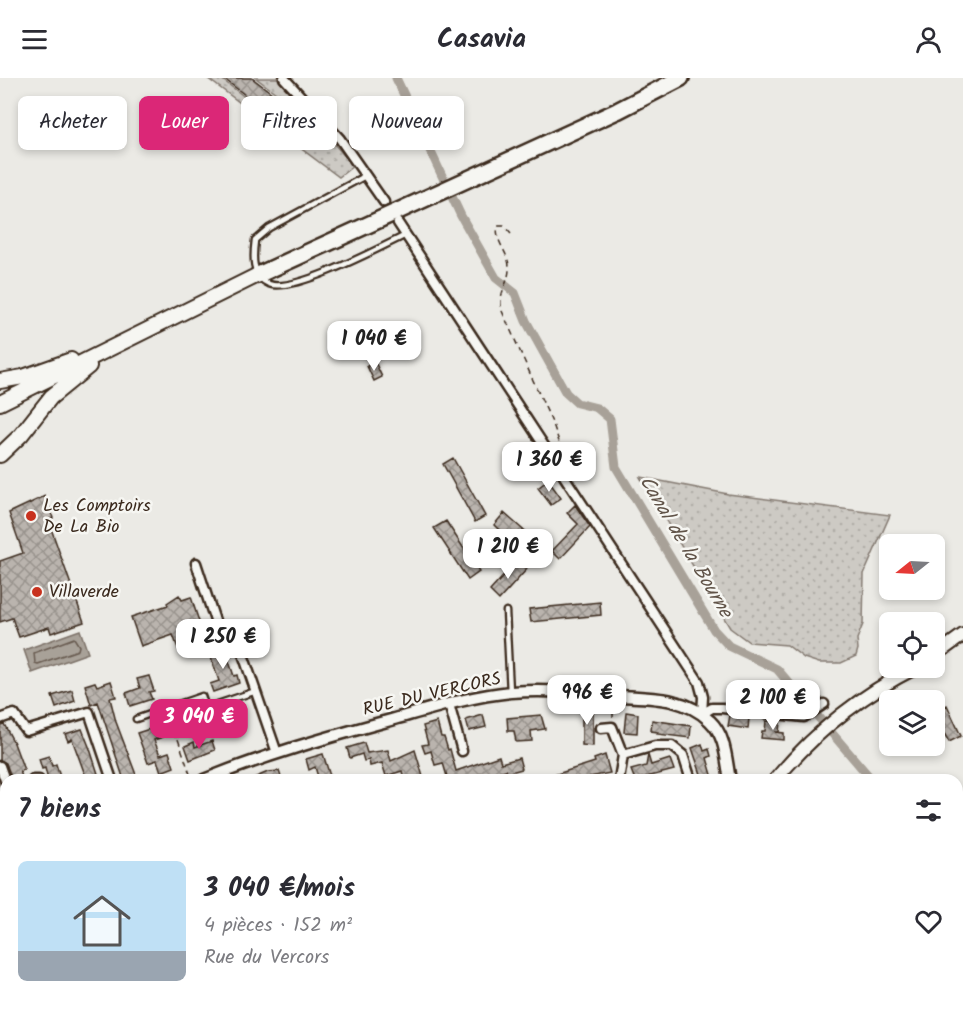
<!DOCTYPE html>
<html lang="fr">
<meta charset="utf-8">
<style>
body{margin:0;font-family:Kalam,sans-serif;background:#f7f7f7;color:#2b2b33;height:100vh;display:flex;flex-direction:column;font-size:22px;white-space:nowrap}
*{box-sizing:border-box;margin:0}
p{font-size:20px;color:#7c7c81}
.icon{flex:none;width:33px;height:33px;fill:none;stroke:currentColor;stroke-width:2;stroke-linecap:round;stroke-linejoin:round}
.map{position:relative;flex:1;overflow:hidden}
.sheet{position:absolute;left:0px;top:696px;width:963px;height:236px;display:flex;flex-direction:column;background:#fff;border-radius:18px 18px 0 0;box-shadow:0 3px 9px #0003}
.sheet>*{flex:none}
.guide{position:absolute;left:18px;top:18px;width:600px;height:54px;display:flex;gap:12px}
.needle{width:39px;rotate:252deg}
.controls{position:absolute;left:879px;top:456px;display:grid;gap:12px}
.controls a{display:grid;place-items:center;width:66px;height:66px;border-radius:9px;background:#fff;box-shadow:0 3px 9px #0003;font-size:30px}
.price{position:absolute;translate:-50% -51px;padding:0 14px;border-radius:12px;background:#fff;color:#222;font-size:20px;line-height:39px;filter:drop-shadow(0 2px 3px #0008)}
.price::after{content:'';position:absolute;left:50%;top:36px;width:18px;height:14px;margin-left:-9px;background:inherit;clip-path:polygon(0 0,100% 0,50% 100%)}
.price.current{background:#db2777;color:#fff}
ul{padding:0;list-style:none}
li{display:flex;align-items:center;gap:18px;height:150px;padding:0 18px}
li+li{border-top:2px solid #e1e1e2}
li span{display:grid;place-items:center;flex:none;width:168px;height:120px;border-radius:9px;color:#555}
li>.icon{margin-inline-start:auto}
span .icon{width:72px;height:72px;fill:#fffc;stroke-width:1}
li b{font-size:26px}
h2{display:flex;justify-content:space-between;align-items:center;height:72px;padding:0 18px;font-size:26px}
.tag{padding:0 21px;border-radius:9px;background:#fff;box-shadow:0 3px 9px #0003;font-size:21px;line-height:54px}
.tag.current{background:#db2777;color:#fff}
header{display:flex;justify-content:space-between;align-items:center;height:78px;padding:0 18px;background:#fff;font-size:27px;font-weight:700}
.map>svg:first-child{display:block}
.grass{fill:url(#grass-dots);stroke:#847a71;stroke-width:1.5}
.water{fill:#a8a198;stroke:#7c7167;stroke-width:1.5}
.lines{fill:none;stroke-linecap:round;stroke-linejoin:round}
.shore{stroke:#675a4f;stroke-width:1.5}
.stream{stroke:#7c7167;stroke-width:3}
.canal{stroke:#a8a198;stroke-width:9}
.building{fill:url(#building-cross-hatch);stroke:#3b2a1e;stroke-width:1.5}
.service-casing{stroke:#3b2a1e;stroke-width:9}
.minor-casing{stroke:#3b2a1e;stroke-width:13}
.tertiary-casing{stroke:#3b2a1e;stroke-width:15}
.secondary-casing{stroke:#3b2a1e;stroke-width:16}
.trunk-casing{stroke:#3b2a1e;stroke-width:18}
.motorway-casing{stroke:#3b2a1e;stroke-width:20}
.path{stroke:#3b2a1e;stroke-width:1.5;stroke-dasharray:6 4.5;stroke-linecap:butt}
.service{stroke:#f6f6f2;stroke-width:4.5}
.minor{stroke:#f6f6f2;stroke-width:8}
.tertiary{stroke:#f6f6f2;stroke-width:10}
.secondary{stroke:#f6f6f2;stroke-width:12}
.trunk{stroke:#f6f6f2;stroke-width:14}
.motorway{stroke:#f6f6f2;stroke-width:15}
.poi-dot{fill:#c8321e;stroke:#f6f6f2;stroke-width:2}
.labels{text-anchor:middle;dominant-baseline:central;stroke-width:5;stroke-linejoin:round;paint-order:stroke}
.poi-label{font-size:18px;fill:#3b2a1e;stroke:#f6f6f2;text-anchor:start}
.street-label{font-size:18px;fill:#3b2a1e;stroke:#f6f6f2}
.water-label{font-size:20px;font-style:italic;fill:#615449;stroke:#f6f6f2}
</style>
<header><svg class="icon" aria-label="menu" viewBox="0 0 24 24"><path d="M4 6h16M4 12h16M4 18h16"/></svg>Casavia<svg class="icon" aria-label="person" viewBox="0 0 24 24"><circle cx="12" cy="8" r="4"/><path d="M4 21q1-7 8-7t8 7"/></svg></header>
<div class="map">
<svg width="963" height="931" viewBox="0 0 963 931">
<defs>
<pattern id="grass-dots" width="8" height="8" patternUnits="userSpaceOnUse" patternTransform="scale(1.5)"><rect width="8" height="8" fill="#cdcac4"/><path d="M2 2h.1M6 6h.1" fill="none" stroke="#b1aea8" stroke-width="1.8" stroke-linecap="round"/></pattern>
<pattern id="building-cross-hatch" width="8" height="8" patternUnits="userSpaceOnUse" patternTransform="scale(1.5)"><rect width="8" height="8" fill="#bab4ae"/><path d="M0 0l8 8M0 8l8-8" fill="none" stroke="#98938d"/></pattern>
</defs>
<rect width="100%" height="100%" fill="#ebeae5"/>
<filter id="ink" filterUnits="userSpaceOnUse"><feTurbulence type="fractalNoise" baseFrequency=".0167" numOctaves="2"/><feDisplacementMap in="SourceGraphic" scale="12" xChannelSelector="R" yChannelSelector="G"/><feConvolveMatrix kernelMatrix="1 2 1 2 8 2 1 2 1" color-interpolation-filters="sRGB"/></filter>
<g filter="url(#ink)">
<path class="grass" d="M207,0h13l48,37 16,-16 -28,-21h22l75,88 -14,11z
M640,399l88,17 162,21 -26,59 -1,50 -6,15 1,10 -2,7 -15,7h-22l-15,-5 -17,-13 -38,-3 -19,-14z"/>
<path class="water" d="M80,552l8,23 -56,20 -8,-23z"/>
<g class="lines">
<path class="shore" d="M74,560l5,8 -1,4 -40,14 -3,-1 -1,-10z"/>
<path class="stream" d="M957,724l6,-2
M723,931l1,-5"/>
<path class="canal" d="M396,0l65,138 35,62 19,15 11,28 40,72 11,10 20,5 13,11 6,48 98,163 15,16 48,23 95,111
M916,926l1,5"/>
</g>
<path class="building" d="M223,0h29l30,23 -11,14z
M375,284l7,15 -8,4 -7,-15z
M453,380l32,58 -10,6 -32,-58z
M548,402l13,18 -10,7 -13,-17z
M45,418l8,22 -5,2 36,102 -33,11 -2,-6 -30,10 -7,-19 -12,4v-61l23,-8 -14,-40z
M575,427l15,22 -30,32 -8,-8 26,-27 -11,-11z
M504,435l26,23 3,-4 15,14 -7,8 -12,-12 -8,10 -27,-27z
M446,443l33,51 -11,8 -34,-52z
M518,482l9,9 -28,31 -9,-9z
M179,517l3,5 9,-3 15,46 -27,8 -6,-16 -32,11 -10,-29 37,-12 -1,-2z
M600,524l1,13 -70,7 -2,-13z
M224,569l10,29 3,-1 2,8 -26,9 -3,-8 9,-3 -10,-29z
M149,598l5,15 -5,1 3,7 -22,7 -4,-13 14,-5 -3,-9z
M111,603l5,16 -6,1 6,24 22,58h-12l-3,-3 -25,-75 -7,3 -6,-20 10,-3 2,4z
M72,612l3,11 -19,7 -4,-12z
M947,627l14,31 -12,6 -7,-12 -4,2 -4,-6 9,-5 -5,-11z
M582,629l11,1v38l-11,-1z
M626,634l12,2 -1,19 -13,-1z
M483,637l3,12 -17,4 -3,-11z
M541,637l4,14 -14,2 1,10 -16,1 -2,-11h-6l-1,-13z
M730,637l19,3 -1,11 -20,-3z
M652,642l39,6 -1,12 -33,-4 1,-2 -7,-1z
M766,643l14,1 -1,10h-4l9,1v7l-23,-2 1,-7h3z
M437,644l4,15h3l4,13 2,-1 6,22 43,-15 2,7 18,-5 3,11 -15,4 -1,-3 -37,10h-21l-5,-17 -8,2 -4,-14 -6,2 -3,-8 6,-1 -5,-18z
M4,646l10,19 10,27 -4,1 3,9h-11l-6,-17 -6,-3v-35z
M159,648l4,11 -9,3 6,15 9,-3 5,15 -13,5 -4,-12 -9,3 -11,-30z
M82,651l8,20 10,31h-13l-15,-41 -4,2 -3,-7z
M212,663l3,9 -25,10 -5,-14 9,-4 1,5z
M364,665l3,10 21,-3 3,11 24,-11 9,30h-20l-2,-9 -16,5 -4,-13 -12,3 -1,-6 -5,1 -2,-7 -12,4 -3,-10z
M702,666l2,7 5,-2 2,7 -4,2 6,20 -6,2h-4l-11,-32z
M323,676l7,22 -1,4h-10l-4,-13 -6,3 -3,-11z
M605,677l5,18 -35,7h-37l57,-18 -1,-3z
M648,677l3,10 19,-6 4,11 -39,10 -4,-10 15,-4z
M49,678l3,10 4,-2 5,16h-13l-3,-12 -3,1 -3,-10z
M279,693l3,9h-33l19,-8z"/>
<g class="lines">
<g class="service-casing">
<path id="service" d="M367,97l-98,53 -14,12c-2,16 -4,36 14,44 24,10 112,-37 137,-49
M506,533l4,81
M206,630l4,13 -34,12 -9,-25 35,-12 4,12 50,-17
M136,641l31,-11"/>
</g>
<g class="minor-casing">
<path id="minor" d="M284,0l56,61 44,63
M398,145l301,459 4,15 -1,17
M196,485l25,76 15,-5 41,119
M449,626l13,47
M702,636l10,-6h10l82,9 20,-13
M0,641l14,-5 12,17 63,-19 23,68
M601,650l11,-1 11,28
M623,677l32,-9h17l11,9 8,25
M0,688l6,17
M33,702h6
M619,702l4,-25
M957,776l6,-2
M86,926v5
M93,926v5
M934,926l1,5
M0,929l19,-3
M738,931v-5"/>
</g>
<g class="tertiary-casing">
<path id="tertiary" d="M204,702c61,-25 124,-43 187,-60 39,-11 79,-24 120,-28 36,-3 73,1 109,4 32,2 66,1 90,25 16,15 16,39 20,59
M0,764l6,6
M0,785h6"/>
</g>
<g class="secondary-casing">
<path id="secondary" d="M934,578l29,-21
M775,702c39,-47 86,-85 140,-112
M708,931v-5"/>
</g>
<g class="trunk-casing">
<path id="trunk" d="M0,303l23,-4 48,-17
M0,325l258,-128
M0,377l21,-20 30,-38 38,-31"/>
</g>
<g class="motorway-casing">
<path id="motorway" d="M258,197l359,-164 64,-33"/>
</g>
<path class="path" d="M511,156l-7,-8h-6c-4,15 10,25 11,40 1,18 -12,25 -7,45l52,116 12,35
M613,639v-10
M178,661l14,41
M589,926v5"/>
<use href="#service" class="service"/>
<use href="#minor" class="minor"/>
<use href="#tertiary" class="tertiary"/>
<use href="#secondary" class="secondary"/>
<use href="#trunk" class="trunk"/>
<use href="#motorway" class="motorway"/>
</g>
</g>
<g class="poi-dot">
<circle cx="31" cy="438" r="6"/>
<circle cx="37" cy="514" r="6"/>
</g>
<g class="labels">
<g class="poi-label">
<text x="43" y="428">Les Comptoirs<tspan x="43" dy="21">De La Bio</tspan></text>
<text x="49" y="514">Villaverde</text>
</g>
<g class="street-label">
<text transform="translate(432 617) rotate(-13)">RUE DU VERCORS</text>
</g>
<g class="water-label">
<text transform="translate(685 469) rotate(59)">Canal de la Bourne</text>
</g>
</g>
</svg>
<div class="controls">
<a><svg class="needle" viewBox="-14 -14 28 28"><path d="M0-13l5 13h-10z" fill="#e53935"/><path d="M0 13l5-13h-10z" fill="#7c7c81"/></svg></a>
<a><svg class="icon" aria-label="locate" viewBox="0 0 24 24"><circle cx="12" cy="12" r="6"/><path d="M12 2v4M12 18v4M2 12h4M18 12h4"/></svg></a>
<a><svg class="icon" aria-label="layers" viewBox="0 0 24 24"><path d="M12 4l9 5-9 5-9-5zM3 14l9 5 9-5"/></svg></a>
</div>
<b class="price" style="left:374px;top:294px">1 040 €</b>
<b class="price" style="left:549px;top:415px">1 360 €</b>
<b class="price" style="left:508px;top:502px">1 210 €</b>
<b class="price" style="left:223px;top:592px">1 250 €</b>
<b class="price" style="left:587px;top:648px">996 €</b>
<b class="price" style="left:773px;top:653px">2 100 €</b>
<b class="price current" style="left:199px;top:672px">3 040 €</b>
<div class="guide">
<a class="tag">Acheter</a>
<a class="tag current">Louer</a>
<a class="tag">Filtres</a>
<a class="tag">Nouveau</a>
</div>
<section class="sheet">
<h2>7 biens<svg class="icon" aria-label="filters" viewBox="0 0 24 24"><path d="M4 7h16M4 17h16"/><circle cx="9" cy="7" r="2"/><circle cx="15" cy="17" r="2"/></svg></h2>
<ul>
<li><span style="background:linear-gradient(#bfe0f5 75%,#9aa5b1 0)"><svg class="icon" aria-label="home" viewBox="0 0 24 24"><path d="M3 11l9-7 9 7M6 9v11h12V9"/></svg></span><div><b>3 040 €/mois</b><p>4 pièces · 152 m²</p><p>Rue du Vercors</p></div><svg class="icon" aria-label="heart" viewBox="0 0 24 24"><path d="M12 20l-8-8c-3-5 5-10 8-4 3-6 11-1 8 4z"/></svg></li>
</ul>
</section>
</div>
